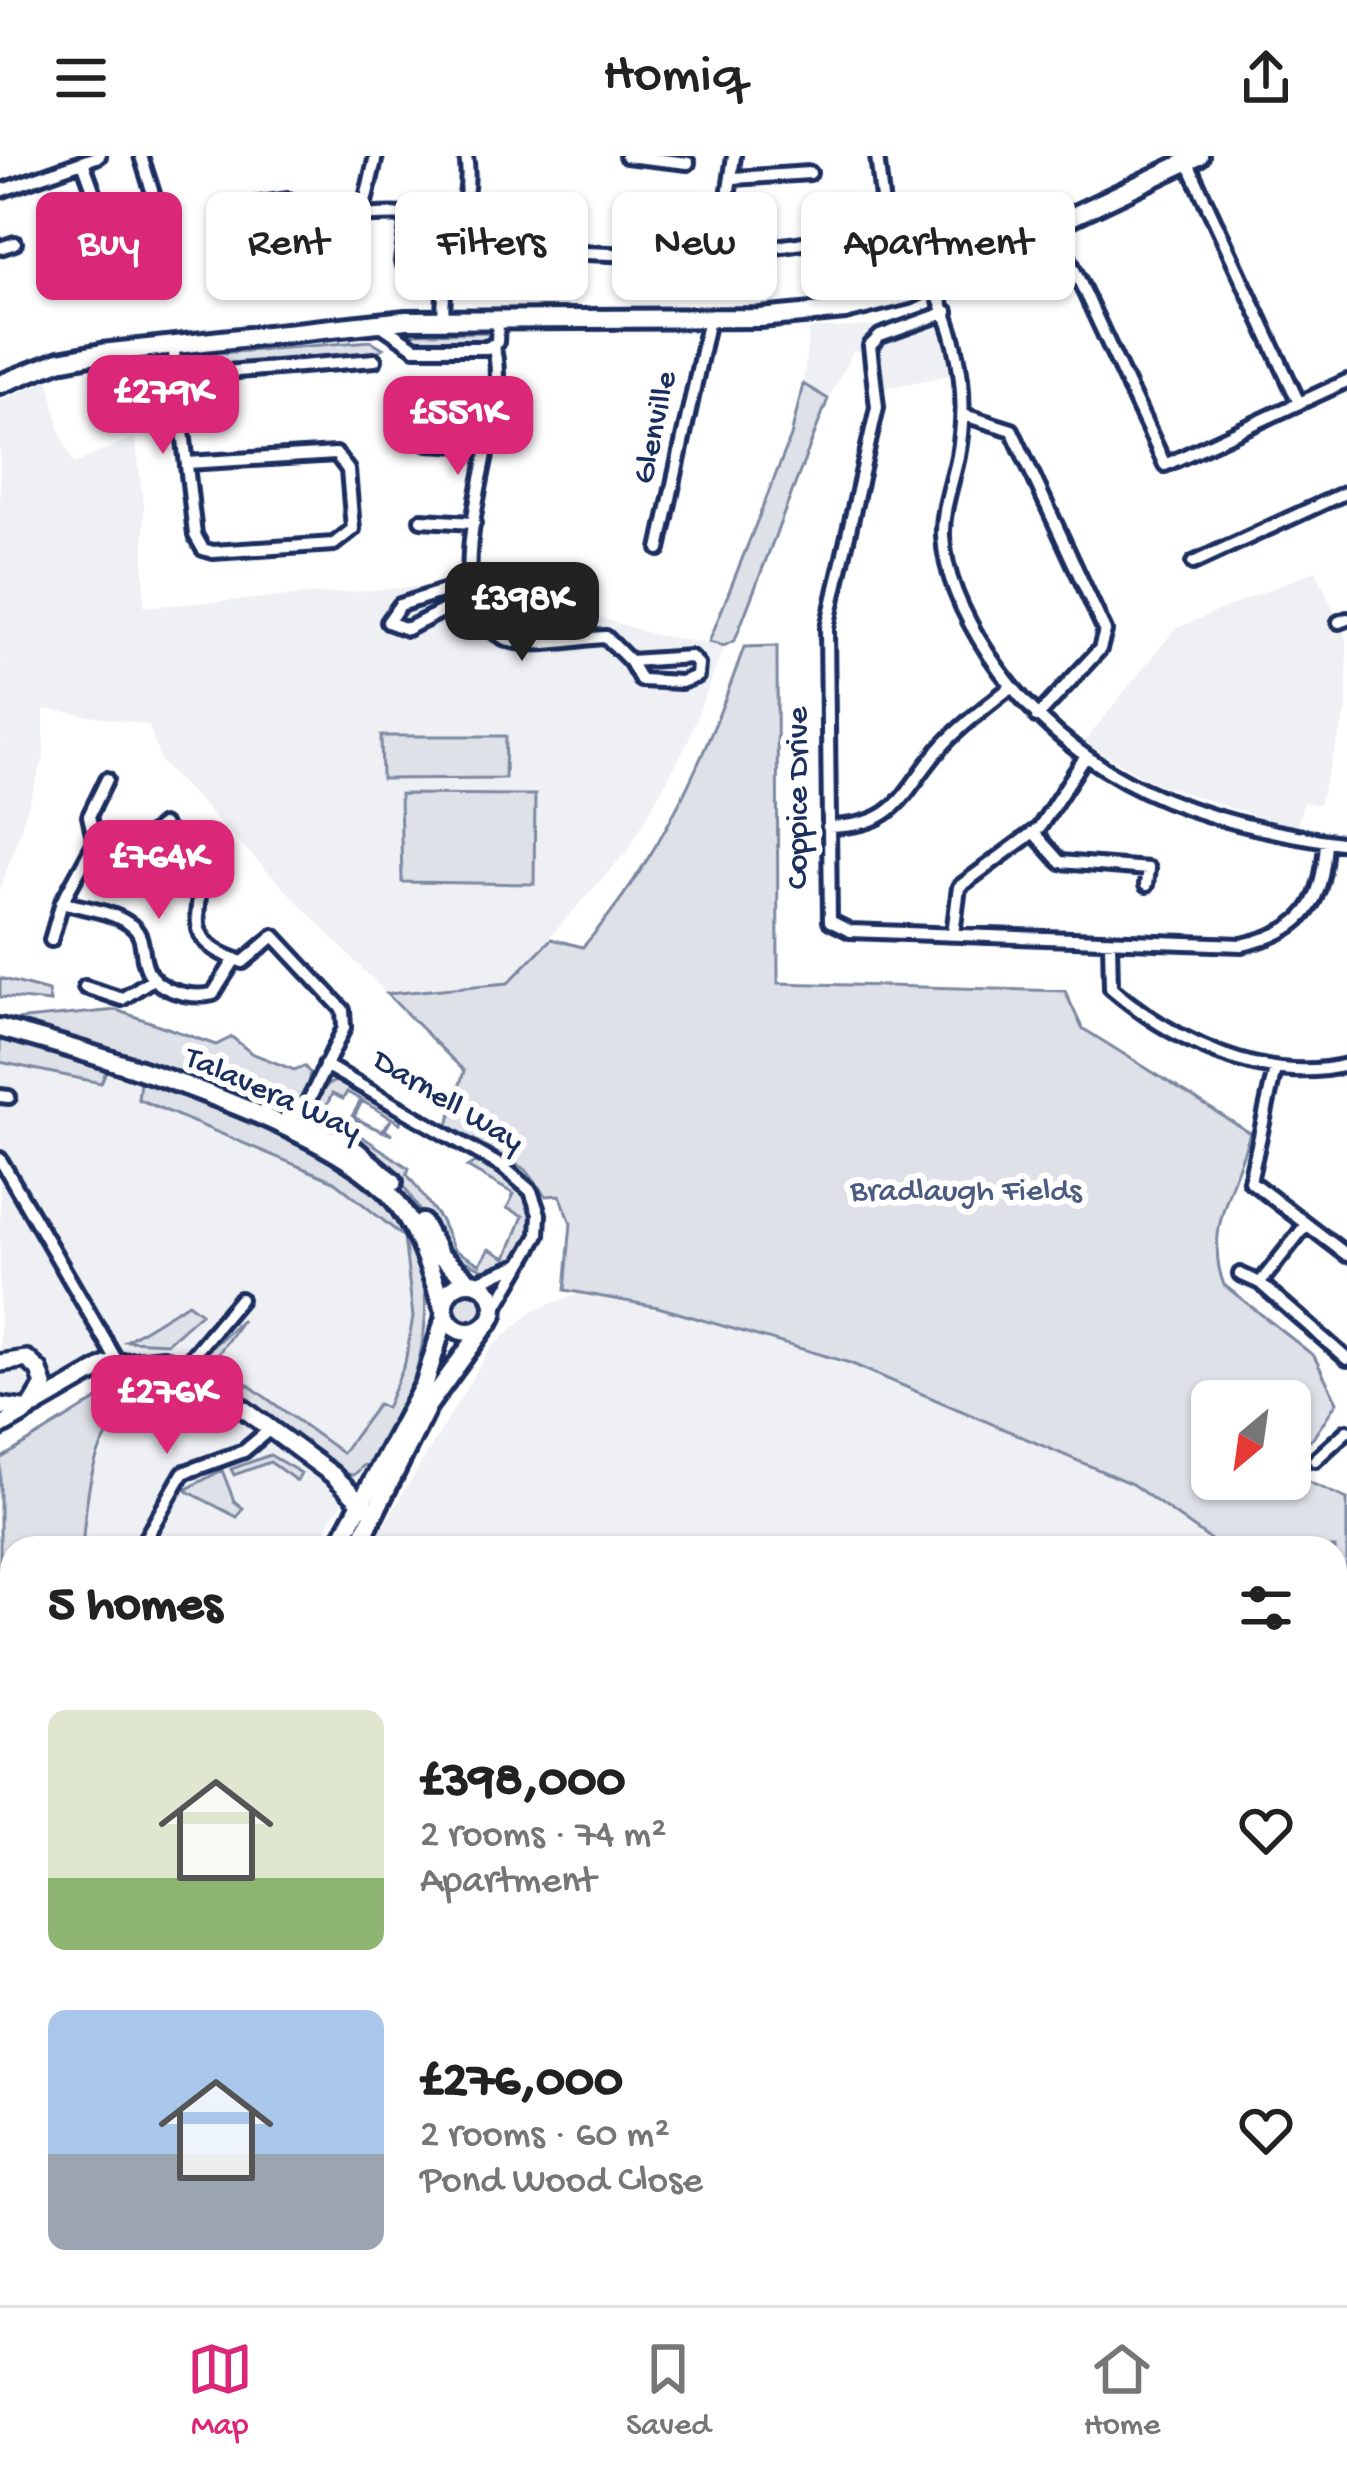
<!DOCTYPE html>
<meta charset="utf-8">
<style>
body{margin:0;font-family:"Gochi Hand",sans-serif;background:#f6f6f6;color:#222;height:100vh;display:flex;flex-direction:column;font-size:45px;white-space:nowrap}
*{box-sizing:border-box;margin:0}
p{font-size:39px;color:#767676}
.icon{flex:none;width:66px;height:66px;fill:none;stroke:currentColor;stroke-width:2;stroke-linecap:round;stroke-linejoin:round}
.map{position:relative;flex:1;overflow:hidden}
.sheet{position:absolute;left:0px;top:1380px;width:1347px;height:771px;display:flex;flex-direction:column;background:#fff;border-radius:36px 36px 0 0;box-shadow:0 3px 9px #0004}
.sheet>*{flex:none}
.hud{position:absolute;left:36px;top:36px;width:1275px;height:108px;display:flex;gap:24px}
.needle{width:78px;rotate:209deg}
.buttons{position:absolute;left:1191px;top:1224px;display:grid;gap:24px}
.buttons a{display:grid;place-items:center;width:120px;height:120px;border-radius:18px;background:#fff;box-shadow:0 3px 9px #0004;font-size:60px}
.price{position:absolute;translate:-50% -102px;padding:0 27px;border-radius:24px;background:#db2777;color:#fff;font-size:39px;line-height:78px;filter:drop-shadow(0 3px 6px #0008)}
.price::after{content:'';position:absolute;left:50%;top:72px;width:36px;height:27px;margin-left:-18px;background:inherit;clip-path:polygon(0 0,100% 0,50% 100%)}
.price.selected{background:#222;color:#fff}
ul{padding:0;list-style:none}
li{display:flex;align-items:center;gap:36px;height:300px;padding:0 48px}
li span{display:grid;place-items:center;flex:none;width:336px;height:240px;border-radius:18px;color:#555}
li>.icon{margin-inline-start:auto}
span .icon{width:144px;height:144px;fill:#fffc;stroke-width:1}
li b{font-size:51px}
h2{display:flex;justify-content:space-between;align-items:center;height:144px;padding:0 48px;font-size:51px}
.tag{padding:0 42px;border-radius:18px;background:#fff;box-shadow:0 3px 9px #0004;font-size:42px;line-height:108px}
.tag.selected{background:#db2777;color:#fff}
header{display:flex;justify-content:space-between;align-items:center;height:156px;padding:0 48px;background:#fff;font-size:54px;font-weight:600}
.tab-bar{display:flex;justify-content:space-around;align-items:center;height:168px;border-top:3px solid #e0e0e0;background:#fff;font-size:33px;color:#767676}
.tab-bar a{display:grid;justify-items:center;gap:6px}
.tab-bar .selected{color:#db2777}
.map>svg:first-child{display:block}
.built{fill:#eff0f4}
.green{fill:#dee1e7;stroke:#7c88a2;stroke-width:3}
.lines{fill:none;stroke-linecap:round;stroke-linejoin:round}
.street-casing{stroke:#1b2f5e;stroke-width:20}
.secondary-casing{stroke:#1b2f5e;stroke-width:24}
.primary-casing{stroke:#1b2f5e;stroke-width:26}
.street{stroke:#fff;stroke-width:10}
.secondary{stroke:#fff;stroke-width:15}
.primary{stroke:#fff;stroke-width:16}
.labels{text-anchor:middle;dominant-baseline:central;stroke-width:12;stroke-linejoin:round;paint-order:stroke}
.street-label{font-size:33px;fill:#1b2f5e;stroke:#fff}
.park-label{font-size:33px;fill:#4c5c80;stroke:#fff}
</style>
<header><svg class="icon" aria-label="menu" viewBox="0 0 24 24"><path d="M4 6h16M4 12h16M4 18h16"/></svg>Homiq<svg class="icon" aria-label="share" viewBox="0 0 24 24"><path d="M12 15V3M7 8l5-5 5 5M5 13v7h14v-7"/></svg></header>
<div class="map">
<svg width="1347" height="2149" viewBox="0 0 1347 2149">
<rect width="100%" height="100%" fill="#fff"/>
<filter id="ink" filterUnits="userSpaceOnUse"><feTurbulence type="fractalNoise" baseFrequency=".00833" numOctaves="2"/><feDisplacementMap in="SourceGraphic" scale="24" xChannelSelector="R" yChannelSelector="G"/><feConvolveMatrix kernelMatrix="1 2 1 2 8 2 1 2 1" color-interpolation-filters="sRGB"/></filter>
<g filter="url(#ink)">
<path class="built" d="M923,156l17,15 11,48 -66,13 -9,-36h-23l-25,47 -25,-15 6,-55 69,-3z
M49,224l11,52 14,32 61,-27 9,69v101l311,-23 124,27 73,23 72,12 -38,100 -58,104 -120,133 -121,11 -226,-232 -12,-37 -105,-16v49l-44,133v-490z
M1316,414l31,71v68l-28,96 -16,-3 -7,27 -146,-48 -66,-39 91,-113z
M0,906l100,21 5,-10 106,31 126,55 87,99 5,55 -17,90 -17,36 -62,76 -15,33h-236l8,-70 28,-59 35,-39 -2,-9 -39,2 -112,68z
M580,1137l78,14 192,56 282,122 90,63h-852l120,-199 42,-38z
M1335,1456l12,5v688h-1079l-3,-10h1070z"/>
<path class="green" d="M280,47l8,15 -5,5 -38,3 -1,-15z
M492,176l2,12 -84,-5 4,-6z
M371,185l12,7 -12,7 -187,16 -1,-15z
M803,228l25,15 -93,241 -11,6 -15,-4 82,-206z
M777,490l1,337 287,8 17,37 168,105c-14,51 -47,98 -26,152l90,71 23,46 -24,36 -23,12v-49h-78v78h78v-5l57,25v118l-12,-5v-64h-113l-90,-64 -282,-121 -192,-56 -93,-17 6,-67 -11,-28 -14,1 -20,-26 -78,-45 16,-54 -77,-77 121,-11 43,-44 32,8c78,-90 122,-188 161,-300z
M381,580h125l-1,42 -123,1z
M400,638l135,1 -1,89 -132,-2z
M0,822l48,13 2,11 -50,-5z
M116,854l100,35 16,-8 19,16 43,17 10,-4 6,7 -3,15 -19,24 -283,-91z
M0,878l108,32 -7,17 -101,-21z
M140,925c138,51 326,91 278,283 -11,42 -35,79 -52,118l-7,2 11,-16 -6,-3 -10,10 -8,-1 -77,-56 -68,-61 41,-37 -28,40 128,93 36,-49 8,4 19,-45 8,-46 -9,-80 -70,-56 -196,-82z
M336,925l65,36 -1,6 -38,-22 -8,16 27,14 10,-11 -6,10 7,5 -41,-17 10,-18 -14,-8 -4,7 -11,-5 -8,17 85,57 -2,6 33,45 14,31 26,14 9,-15 17,9 17,-42 -16,-8 7,-14 -47,-27 8,-5c31,16 54,23 59,61l-17,37 -28,12 -44,-20 -47,-76 -82,-57c-5,-14 6,-34 20,-38z
M450 1151a19 19 0 1 1 38 0a19 19 0 1 1-38 0Z
M188,1147l13,10 -34,30 -41,-2z
M150,1211l1,8c-57,72 -61,82 -69,173h-70v117l-12,-15v-191z
M270,1299l31,18 -4,8 -27,-19 -36,13 -3,-6z
M222,1314l12,31 9,7 -6,9 -52,-27z"/>
<g class="lines">
<g class="street-casing">
<path id="street" d="M141,0l16,50
M626,0l62,7
M734,0l-10,68 9,19c53,18 140,-29 180,-4 18,13 12,32 21,49 26,53 35,108 24,168 -5,26 -16,53 -15,80 2,42 23,84 46,119 86,130 210,168 358,189
M877,0l9,76
M1187,5l112,242
M83,6l22,61
M734,22l76,-5
M0,35l99,-35
M362,59l14,-59
M1053,68l112,241 182,-84
M294,70l-5,-26 -51,7 4,27c73,-11 143,-30 216,-12
M91,71l27,-9
M454,82c71,20 143,11 216,21
M749,91l2,42
M0,92l15,-5
M402,106l7,-50
M947,156l-67,24 -10,10 7,61 -50,221 3,293 20,10 392,14c64,-14 81,-42 84,-104
M444,163c-6,-55 32,-109 22,-163
M378,167l37,25h72l10,-6 1,-23
M173,188l22,191 8,14 10,3 121,-8 19,-15 -5,-59 -12,-16 -149,9
M493,190c24,71 -72,251 11,292 25,12 74,0 102,-1l24,24 61,-4 7,7 -1,12 -16,6 -40,-2 -11,-19
M128,224l247,-20
M964,259l48,15 93,201 -5,18 -63,68
M428,287l60,3
M421,364l53,3
M659,393l50,-230
M1193,407l154,-71
M462,438l-6,-7 -56,18 -12,17 19,7 53,-27 10,-12
M1339,466l8,-3
M107,623l-18,37 6,26 41,6 26,-23 40,45c-4,48 -19,73 41,92l31,-26 69,74 1,18 -46,95
M828,671c74,-1 73,-36 117,-84 20,-21 44,-39 66,-56
M1034,677l26,29 88,7 -2,16
M62,746c20,6 49,9 66,21 18,11 12,27 18,43 8,25 45,33 67,28l22,-35
M953,778l6,-47 80,-59 45,-69
M51,784l11,-38 33,-60
M1110,785l1,47c62,53 154,98 236,77
M85,831l37,12 32,-21
M325,909l178,102 28,24 8,23 -1,21 -44,76
M1275,913l-25,112 97,74
M0,940l9,1
M0,1003l117,202
M1240,1118l20,9 87,76
M474,1127l45,-18
M1260,1127l45,-57
M183,1211l57,-68
M1315,1304l32,-29
M140,1392l43,-75 61,-22 25,-21
M0,1609l12,-9
M0,1709l12,-2
M1335,1760l12,5
M1335,1814l12,-24
M1335,1998l12,5
M408,2139v10
M500,2139l26,10
M1203,2149l4,-10
M1221,2149l3,-10"/>
</g>
<g class="secondary-casing">
<path id="secondary" d="M0,1207l27,-4 12,11 5,15 -15,25 -29,-4
M35,1250l71,-41 57,-6 40,20 130,96 33,32
M0,1271l26,-15
M0,1510l12,16
M221,2139l3,10"/>
</g>
<g class="primary-casing">
<path id="primary" d="M0,228l59,-23 43,-8 304,-33 354,-2 85,-8 64,-16 290,-138
M0,872c97,26 334,96 395,172 25,32 35,72 49,109
M288,963l68,32 37,31
M422,1067l18,33 30,26
M444 1151a25 25 0 1 1 50 0a25 25 0 1 1-50 0Z
M337,1392l88,-165 20,-66
M357,1392l71,-143 56,-77
M878,2139l21,10
M933,2139l25,10"/>
</g>
<use href="#street" class="street"/>
<use href="#secondary" class="secondary"/>
<use href="#primary" class="primary"/>
</g>
</g>
<g class="labels">
<g class="street-label">
<text transform="translate(657 272) rotate(-78)">Glenville</text>
<text transform="translate(800 642) rotate(-90)">Coppice Drive</text>
<text transform="translate(272 940) rotate(24)">Talavera Way</text>
<text transform="translate(447 947) rotate(31)">Darnell Way</text>
</g>
<g class="park-label">
<text x="966" y="1037">Bradlaugh Fields</text>
</g>
</g>
</svg>
<div class="buttons">
<a><svg class="needle" viewBox="-14 -14 28 28"><path d="M0-13l5 13h-10z" fill="#e53935"/><path d="M0 13l5-13h-10z" fill="#767676"/></svg></a>
</div>
<b class="price" style="left:163px;top:301px">£279K</b>
<b class="price" style="left:458px;top:322px">£551K</b>
<b class="price selected" style="left:522px;top:508px">£398K</b>
<b class="price" style="left:159px;top:766px">£764K</b>
<b class="price" style="left:167px;top:1301px">£276K</b>
<div class="hud">
<a class="tag selected">Buy</a>
<a class="tag">Rent</a>
<a class="tag">Filters</a>
<a class="tag">New</a>
<a class="tag">Apartment</a>
</div>
<section class="sheet">
<h2>5 homes<svg class="icon" aria-label="filters" viewBox="0 0 24 24"><path d="M4 7h16M4 17h16"/><circle cx="9" cy="7" r="2"/><circle cx="15" cy="17" r="2"/></svg></h2>
<ul>
<li><span style="background:linear-gradient(#dfe7d0 70%,#8fb573 0)"><svg class="icon" aria-label="home" viewBox="0 0 24 24"><path d="M3 11l9-7 9 7M6 9v11h12V9"/></svg></span><div><b>£398,000</b><p>2 rooms · 74 m²</p><p>Apartment</p></div><svg class="icon" aria-label="heart" viewBox="0 0 24 24"><path d="M12 20l-8-8c-3-5 5-10 8-4 3-6 11-1 8 4z"/></svg></li>
<li><span style="background:linear-gradient(#a9c7e8 60%,#9aa5b1 0)"><svg class="icon" aria-label="home" viewBox="0 0 24 24"><path d="M3 11l9-7 9 7M6 9v11h12V9"/></svg></span><div><b>£276,000</b><p>2 rooms · 60 m²</p><p>Pond Wood Close</p></div><svg class="icon" aria-label="heart" viewBox="0 0 24 24"><path d="M12 20l-8-8c-3-5 5-10 8-4 3-6 11-1 8 4z"/></svg></li>
</ul>
</section>
</div>
<nav class="tab-bar">
<a class="selected"><svg class="icon" aria-label="map" viewBox="0 0 24 24"><path d="M3 6l6-2 6 2 6-2v14l-6 2-6-2-6 2zM9 4v14M15 6v14"/></svg>Map</a>
<a><svg class="icon" aria-label="saved" viewBox="0 0 24 24"><path d="M7 4h10v16l-5-4-5 4z"/></svg>Saved</a>
<a><svg class="icon" aria-label="home" viewBox="0 0 24 24"><path d="M3 11l9-7 9 7M6 9v11h12V9"/></svg>Home</a>
</nav>
